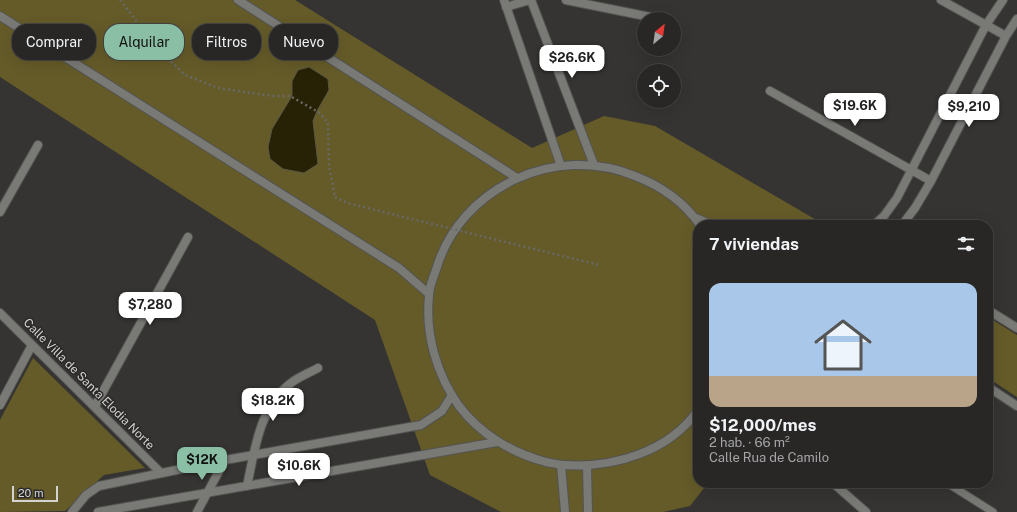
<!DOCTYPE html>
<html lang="es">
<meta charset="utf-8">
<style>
body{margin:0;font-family:"Public Sans",sans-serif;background:#302f2e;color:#f1f3f6;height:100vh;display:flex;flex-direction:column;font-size:15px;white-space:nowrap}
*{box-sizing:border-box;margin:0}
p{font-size:13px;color:#a5a5a7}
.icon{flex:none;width:22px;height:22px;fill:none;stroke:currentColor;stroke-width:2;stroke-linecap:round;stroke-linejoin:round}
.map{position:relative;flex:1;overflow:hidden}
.sheet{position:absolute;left:693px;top:220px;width:300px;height:268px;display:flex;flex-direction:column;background:#282726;border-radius:16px;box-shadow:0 4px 16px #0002,0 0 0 1px #444443}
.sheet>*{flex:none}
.guide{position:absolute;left:12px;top:24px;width:380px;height:36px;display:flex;gap:8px}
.needle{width:26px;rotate:29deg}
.buttons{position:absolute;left:637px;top:12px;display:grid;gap:8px}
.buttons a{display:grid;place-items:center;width:44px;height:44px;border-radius:50%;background:#282726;box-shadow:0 4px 16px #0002,0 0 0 1px #444443;font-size:20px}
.scale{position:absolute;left:12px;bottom:10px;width:46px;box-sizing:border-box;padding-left:4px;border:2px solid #d3d3d1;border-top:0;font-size:11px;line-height:14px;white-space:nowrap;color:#d3d3d1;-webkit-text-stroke:3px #2b2a28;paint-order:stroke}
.price{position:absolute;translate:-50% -34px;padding:0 9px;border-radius:8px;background:#fff;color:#222;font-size:13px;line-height:26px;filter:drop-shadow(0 1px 2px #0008)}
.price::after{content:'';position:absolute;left:50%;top:24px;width:12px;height:9px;margin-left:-6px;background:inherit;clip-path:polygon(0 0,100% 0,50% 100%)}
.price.on{background:#8abfa5;color:#111}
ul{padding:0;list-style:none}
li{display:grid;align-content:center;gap:8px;height:212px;padding:0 16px}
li+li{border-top:1px solid #444443}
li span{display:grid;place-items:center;height:124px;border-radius:12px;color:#555}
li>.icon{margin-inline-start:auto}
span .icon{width:72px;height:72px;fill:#fffc;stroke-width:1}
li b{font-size:17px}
h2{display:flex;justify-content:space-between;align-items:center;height:48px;padding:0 16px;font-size:17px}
.chip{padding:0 14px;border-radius:16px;background:#282726;box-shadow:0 4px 16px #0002,0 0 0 1px #444443;font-size:14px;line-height:36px}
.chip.on{background:#8abfa5;color:#111}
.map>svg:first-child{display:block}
.green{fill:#655b29}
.water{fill:#272206;stroke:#5b5743}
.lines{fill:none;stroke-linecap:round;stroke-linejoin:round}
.service-casing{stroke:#535351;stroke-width:9}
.minor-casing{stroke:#535351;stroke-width:10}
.path{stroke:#696866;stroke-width:2.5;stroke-dasharray:2 3;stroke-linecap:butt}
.service{stroke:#797976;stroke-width:7}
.minor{stroke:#797976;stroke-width:8}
.path-bridge{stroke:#696866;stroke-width:2.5;stroke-dasharray:2 3;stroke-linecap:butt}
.labels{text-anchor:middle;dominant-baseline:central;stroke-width:3;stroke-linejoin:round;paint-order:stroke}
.street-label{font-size:12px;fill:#d3d3d1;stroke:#2b2a28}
</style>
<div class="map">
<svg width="1017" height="512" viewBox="0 0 1017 512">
<rect width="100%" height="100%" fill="#353432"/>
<path class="green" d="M0,0h295l237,148 72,-32 51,10 170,99h-127v258h10l-18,23 -27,6h-162l-71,-37 -55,-155 -375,-243z
M988,317l29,18v62l-29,-19z
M33,358l112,110 -41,7 -39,36 -65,1v-92z"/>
<path class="water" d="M309,67l19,12 1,11 -12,21 -4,10 5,43 -14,9 -21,-4 -13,-10 -2,-12 4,-18 20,-33v-15l6,-11z"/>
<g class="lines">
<g class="service-casing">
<path id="service" d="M947,483l46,29"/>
</g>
<g class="minor-casing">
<path id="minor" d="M238,0l279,178
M504,0l57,166
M531,0l63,165
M566,0l94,19
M941,0l65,36
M506,7l24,-7
M0,16l399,252 30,26
M770,91l161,90
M0,212l38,-67
M696,218l16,7
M874,225l10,-9 13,-18 89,-173 17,-25
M902,225l13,-17 16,-27 75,-145 11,-17
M988,310l29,18
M0,313l161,160
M988,387l29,19
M0,405l32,-60
M95,406l93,-169
M698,410c-29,42 -85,58 -133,55 -7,0 -13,-2 -19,-3 -34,-9 -66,-28 -87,-56 -22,-31 -34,-71 -30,-110 0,-9 4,-18 7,-26 24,-83 120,-127 199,-94 26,10 49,26 65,49
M561,465l4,47
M587,466l1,46
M833,483l33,29
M247,486c8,-37 12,-78 44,-103 7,-6 18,-10 27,-15
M72,512l14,-17 13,-9 126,-26 196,-35 21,-14 10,-16
M98,512l399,-70
M197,512l28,-52"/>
</g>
<path class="path" d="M120,0l40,51 25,24 33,13 54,8h18l30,17 8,10 1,43 6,31"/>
<use href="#service" class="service"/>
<use href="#minor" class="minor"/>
<path class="path-bridge" d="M335,197l12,6 252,62"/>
</g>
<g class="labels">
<g class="street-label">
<text transform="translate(89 384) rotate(45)">Calle Villa de Santa Elodia Norte</text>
</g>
</g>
</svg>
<div class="buttons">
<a><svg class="needle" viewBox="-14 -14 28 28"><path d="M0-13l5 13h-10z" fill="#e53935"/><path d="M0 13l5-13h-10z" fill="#a5a5a7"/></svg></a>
<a><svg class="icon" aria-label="locate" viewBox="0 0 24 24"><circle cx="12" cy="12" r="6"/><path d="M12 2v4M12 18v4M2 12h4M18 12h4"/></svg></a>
</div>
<div class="scale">20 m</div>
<b class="price" style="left:572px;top:79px">$26.6K</b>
<b class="price" style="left:855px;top:127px">$19.6K</b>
<b class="price" style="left:969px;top:128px">$9,210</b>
<b class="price" style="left:150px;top:326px">$7,280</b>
<b class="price" style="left:273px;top:422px">$18.2K</b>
<b class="price on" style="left:202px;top:481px">$12K</b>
<b class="price" style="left:299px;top:487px">$10.6K</b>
<div class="guide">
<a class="chip">Comprar</a>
<a class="chip on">Alquilar</a>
<a class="chip">Filtros</a>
<a class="chip">Nuevo</a>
</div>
<section class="sheet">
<h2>7 viviendas<svg class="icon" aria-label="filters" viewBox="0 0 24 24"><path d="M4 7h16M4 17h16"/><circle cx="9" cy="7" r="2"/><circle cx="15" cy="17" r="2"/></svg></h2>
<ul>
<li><span style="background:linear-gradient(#a9c7e8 75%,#b9a48a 0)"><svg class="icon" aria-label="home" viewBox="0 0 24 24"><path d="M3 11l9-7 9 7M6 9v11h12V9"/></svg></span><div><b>$12,000/mes</b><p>2 hab. · 66 m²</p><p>Calle Rua de Camilo</p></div></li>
</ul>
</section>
</div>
